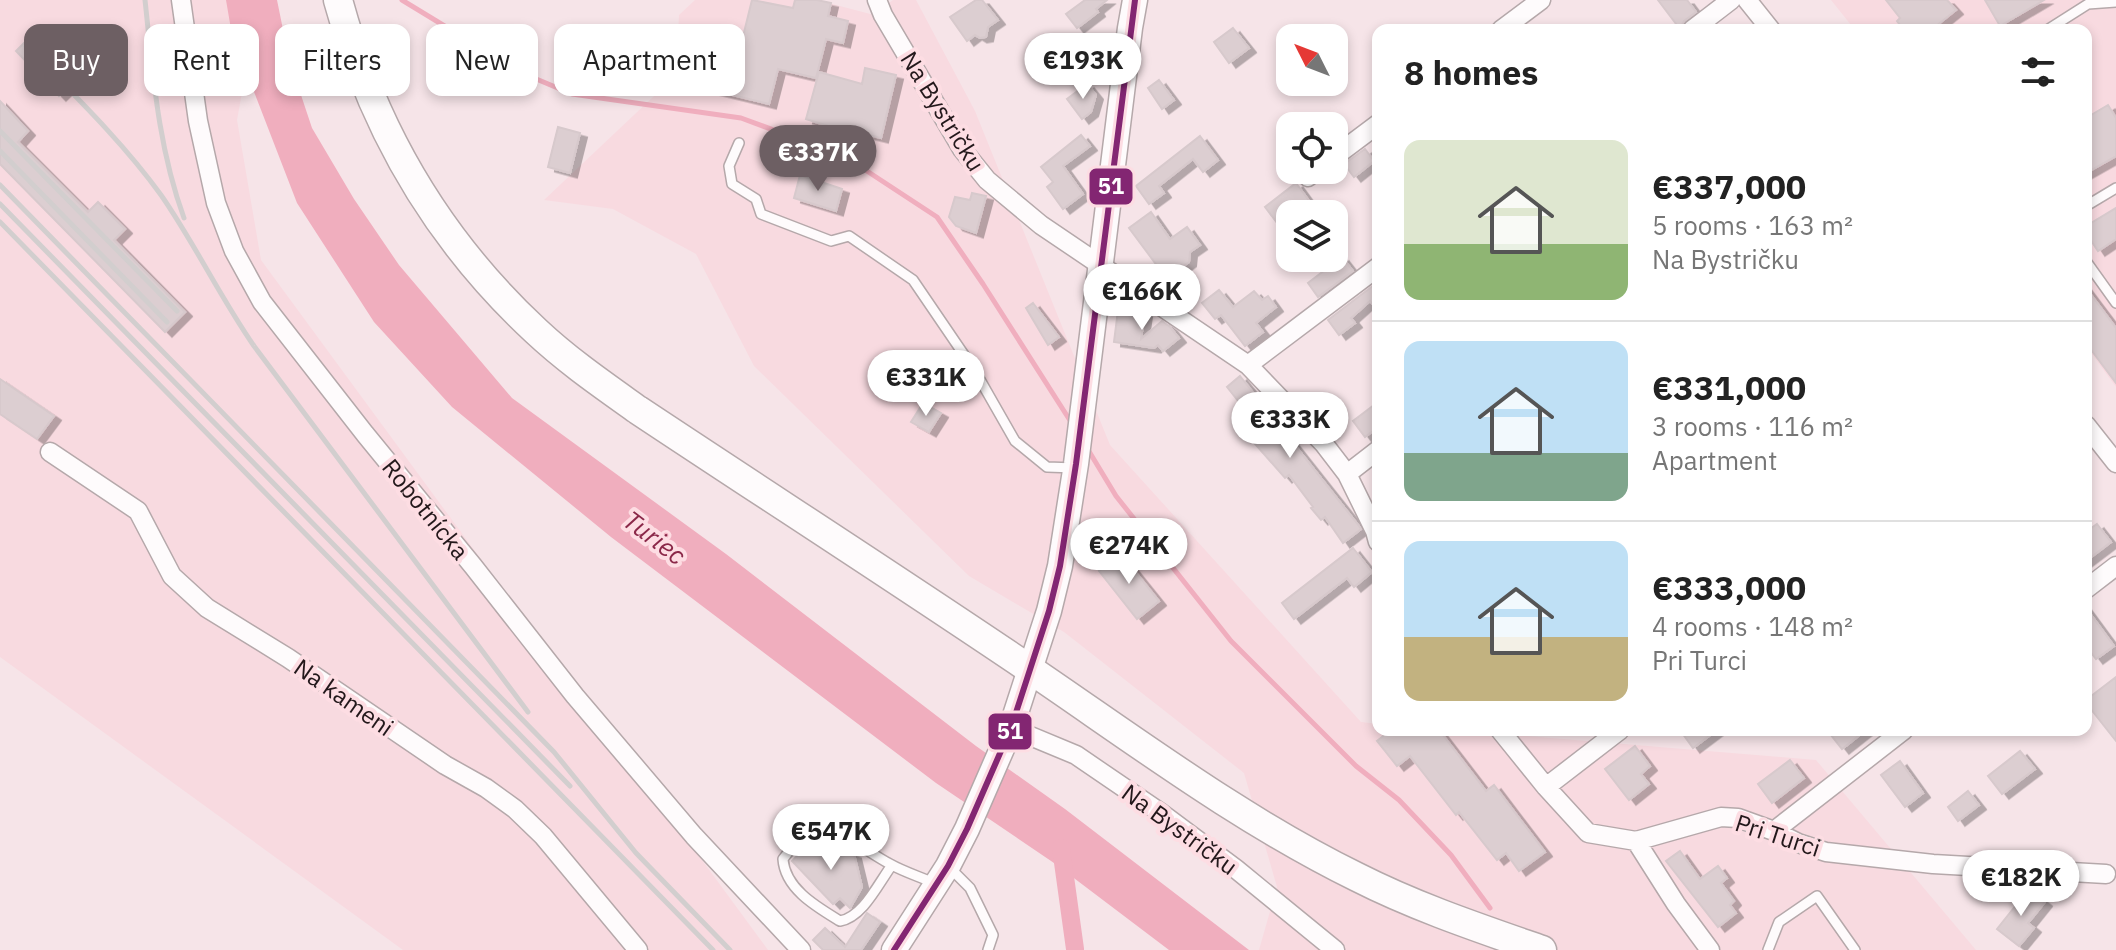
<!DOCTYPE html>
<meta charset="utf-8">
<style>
body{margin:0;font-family:"IBM Plex Sans",sans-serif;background:#f6f6f6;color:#222;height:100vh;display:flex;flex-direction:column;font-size:30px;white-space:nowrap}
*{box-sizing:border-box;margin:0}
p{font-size:26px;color:#767676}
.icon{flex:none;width:44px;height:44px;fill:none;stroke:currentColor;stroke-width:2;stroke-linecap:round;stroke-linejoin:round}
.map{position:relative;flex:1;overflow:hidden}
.drawer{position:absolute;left:1372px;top:24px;width:720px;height:712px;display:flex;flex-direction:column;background:#fff;border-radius:16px;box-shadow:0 4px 12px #0003}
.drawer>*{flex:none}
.hud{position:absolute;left:24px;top:24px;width:760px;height:72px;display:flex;gap:16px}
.needle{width:52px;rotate:312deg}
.tools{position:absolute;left:1276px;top:24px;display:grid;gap:16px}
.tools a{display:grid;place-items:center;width:72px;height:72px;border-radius:16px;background:#fff;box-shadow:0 4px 12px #0003;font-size:40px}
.price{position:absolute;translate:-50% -68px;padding:0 18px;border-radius:28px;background:#fff;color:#222;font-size:26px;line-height:52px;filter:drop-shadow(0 2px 4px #0008)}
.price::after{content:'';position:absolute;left:50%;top:48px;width:24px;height:18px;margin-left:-12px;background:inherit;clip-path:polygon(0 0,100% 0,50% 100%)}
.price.selected{background:#6d5f63;color:#fff}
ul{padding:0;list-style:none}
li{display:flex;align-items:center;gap:24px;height:200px;padding:0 32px}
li+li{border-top:2px solid #e0e0e0}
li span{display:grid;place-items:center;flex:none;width:224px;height:160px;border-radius:16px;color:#555}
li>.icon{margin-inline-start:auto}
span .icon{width:96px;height:96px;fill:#fffc;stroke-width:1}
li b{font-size:34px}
h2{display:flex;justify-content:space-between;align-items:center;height:96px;padding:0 32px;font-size:34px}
.tag{padding:0 28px;border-radius:16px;background:#fff;box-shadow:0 4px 12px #0003;font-size:28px;line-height:72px}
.tag.selected{background:#6d5f63;color:#fff}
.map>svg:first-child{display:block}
.built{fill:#f8dae0}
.water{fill:#f0aebe}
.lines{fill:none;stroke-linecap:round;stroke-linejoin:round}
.stream{stroke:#f0aebe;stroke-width:5}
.canal{stroke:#f0aebe;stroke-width:18}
.building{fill:#dcced1;stroke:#d7c9cc;stroke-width:2;filter:url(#shadow)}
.lane-casing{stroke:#b5a8aa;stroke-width:12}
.street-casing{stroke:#b5a8aa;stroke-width:21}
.secondary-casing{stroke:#b5a8aa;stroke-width:27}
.primary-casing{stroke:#b5a8aa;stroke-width:31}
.lane{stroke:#fefbfc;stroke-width:9}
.street{stroke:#fefbfc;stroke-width:18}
.secondary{stroke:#fefbfc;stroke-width:24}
.primary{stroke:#fefbfc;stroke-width:28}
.rail{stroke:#d2cece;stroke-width:5}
.bus-1-casing{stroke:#fddde3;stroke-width:12}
.bus-1{stroke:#832672;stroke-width:6}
.labels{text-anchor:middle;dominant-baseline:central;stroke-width:8;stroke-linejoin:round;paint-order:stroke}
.street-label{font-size:24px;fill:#23181b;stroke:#fddde3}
.water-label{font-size:26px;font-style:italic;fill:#8b2849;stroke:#fddde3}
.line-badge{stroke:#fddde3;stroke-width:3}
.badge-label{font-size:22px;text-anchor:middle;font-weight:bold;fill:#fff}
</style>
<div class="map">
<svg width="2116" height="950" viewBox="0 0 2116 950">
<defs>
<filter id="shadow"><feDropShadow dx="7" dy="4.5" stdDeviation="0" flood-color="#0004"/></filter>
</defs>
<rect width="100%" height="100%" fill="#f6e4e8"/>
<path class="built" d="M0,0h259l-22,120 24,140 507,690h-365l-403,-293z
M695,0h122l57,15 19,-15h23l59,111 135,334 251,277 17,2v6h78l360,30 160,190h-717l18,-63 -33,-114 -180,-141 -95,-56 -215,-210 -58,-112 -83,-45 -69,-9 127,-120 6,-25 2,-40z
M1831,0h285v387l-30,-41v-316h-231z"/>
<path class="water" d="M226,0h51l12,59 23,69 42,71 45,66 113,133 214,156 250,192 89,63 184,141h-80l-115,-87 -118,-80 -325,-246 -159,-130 -78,-85 -77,-119 -65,-168z"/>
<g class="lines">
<path class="stream" d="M402,0l120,73 50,21 169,24 103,38 93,61 46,67 88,138
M1087,448l29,48 115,145 125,125 43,34 52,55 39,53"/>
<path class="canal" d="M1061,848l14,101"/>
</g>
<path class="building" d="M752,0l41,8 2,-8h22l14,3 -3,13 20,5 -5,22 -17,-4 -10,39 -38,-9 -9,35 -98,-24 6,-25 58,14z
M976,0h6l16,20 -10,7 -2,10 -6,1 -5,-3 -8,6 -17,-24z
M1085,0h22l-11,9 2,3 -21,16 -11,-14z
M1658,0h29l9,12 -12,9 -4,8z
M1886,0h61l9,10 -25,20h-27l-7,-9 3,-3z
M1985,0h59l-44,26z
M1233,28l16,20 -20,15 -15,-21z
M37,30l44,45 -22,21 -43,-45z
M1092,37l15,20 -16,12 -15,-19z
M865,68l31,7 -15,63 -20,-5 -1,3 -54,-17 13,-47 43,12z
M1159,80l15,20 -12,9 -14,-21z
M1087,84l9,11 -5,17 -9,7 -15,-20z
M0,101l28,30 -10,11 70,70 10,-10 27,27 -11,11 71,72 -20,20 -165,-168z
M2108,105l8,13v38l-30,17v-55z
M558,127l22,6 -10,40 -22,-6z
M1081,135l9,11 -27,20 20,28 -20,15 -16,-22 6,-5 -12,-15z
M1200,136l18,24 -15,12 -10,-13 -34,27 5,7 -15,11 -13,-18z
M1365,149l9,12 -20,16 -10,-13z
M800,175l42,14 -6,22 -42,-13z
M1296,183l19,26 -7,5h-18v26l-25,-33z
M972,193l14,3 -10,37 -20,-7 -7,-9 6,-20 15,3z
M2116,208v31l-18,12 -12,-18v-7z
M1151,212l19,27 17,-12 13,18 -10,7 -1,10 -12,9 -3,-4 -10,8 -35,-47z
M1342,257l11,14 -35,26 -10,-14z
M1378,282v29l-8,-10 -19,17 4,5 -16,12 -11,-15z
M2086,288l30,40v55l-30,-40z
M1219,290l14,17 21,-16 8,9 6,-4 8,11 -20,16 7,9 -18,14 -24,-31 -6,4 -13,-16z
M1033,303l26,34 -11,8 -22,-37z
M1118,310l27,3 -4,26 21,-18 8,6 9,11 -16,13 -5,-6 -4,3 -40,-6z
M1240,376l119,150 2,3 -18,14 -18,-26 -4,3 -10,-12 2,-1 -24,-32 -4,3 -51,-58 12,-9 -19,-24z
M0,379l54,37 -17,23 -37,-25z
M1378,402v25l-13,10 -12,-16z
M923,403l18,10 -12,19 -18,-10z
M2097,524l14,18 -25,19v-29z
M1353,548l19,24 -18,15 -7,-9 -53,41 -12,-16z
M1121,554l38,47 -22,18 -38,-48z
M2086,608l28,38 -18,13 -10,-13z
M2116,677v64l-30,-38v-3z
M1391,730h48l47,61 8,-6 51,67 -26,19 -13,-18 -9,7 -38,-48 -3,3 -46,-59 -13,10 -20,-25z
M1680,730h37l-24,18z
M1827,730h39l-24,19z
M1635,746l15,20 -9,8 8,10 -20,16 -24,-31z
M2020,751l15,18 -33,25 -14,-18z
M1790,760l14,18 -32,25 -14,-19z
M1900,761l23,32 -18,14 -24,-32z
M1968,791l11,14 -21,16 -10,-14z
M820,841l34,13 8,33 -12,21 -10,-10 -7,6 -41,-43 13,-13z
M1680,851l20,28 18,-13 9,12 -6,5 13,18 -4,4 6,8 -18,14 -52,-66z
M2029,889l16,13 -17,21 6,5 -15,18 -22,-17z
M867,913l13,9 -19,28h-38l-10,-10 12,-12 20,19z"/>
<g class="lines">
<g class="lane-casing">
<path id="lane" d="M2047,30l41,-26 28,-2
M739,143l-10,23 3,18 24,15 5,15 70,27 18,-5 64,44 62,91 40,70 32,26 28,1
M2086,206l30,-18
M2086,261l30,42
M892,865c-14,19 -29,52 -52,56 -23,-14 -55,-32 -57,-62 39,-52 63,-19 107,5 14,8 31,13 46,20
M950,868l20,20 23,47 -5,15
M1768,950l11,-28 38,-26 38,54"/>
</g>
<g class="street-casing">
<path id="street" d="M181,0l17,121 18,82 18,48 28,51 103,132 108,132 102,130 119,140 107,114
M877,0l6,15 79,134 25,31 54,45 207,140 76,79 23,30 28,57 3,11
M1747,0l24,30
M1501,30l40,-30
M1692,30l39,-30
M1334,157l44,-33
M1308,177l9,-7
M1248,365l130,-98
M2086,425l30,38
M50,452l88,59 34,65 35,32 81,50 157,107 41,23 29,21 28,27 95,114
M1347,474l31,-24
M2086,589l30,-23
M1011,728l65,27 85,58 75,56 99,81
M1500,730l46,57 42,46 48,8 85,-24 17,1 36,13 24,12 28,9 107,12 173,10
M1546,787l74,-57
M1774,831l130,-101
M1636,841l40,63 34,46"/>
</g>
<g class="secondary-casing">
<path id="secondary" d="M894,950l54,-84 19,-37 44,-101 38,-117 11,-45 16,-102 54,-436 5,-28"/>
</g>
<g class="primary-casing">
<path id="primary" d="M338,0c35,130 100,240 198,331 32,30 67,54 102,79 131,87 263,172 393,260 106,72 210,150 326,207 59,30 122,51 185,73"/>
</g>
<use href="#lane" class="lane"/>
<use href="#street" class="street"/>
<use href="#secondary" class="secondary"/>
<use href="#primary" class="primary"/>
<path class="rail" d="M145,0c8,74 13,147 39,218
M26,46c47,48 96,95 135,149 34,49 59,102 93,151l274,366
M0,131l177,180
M0,151l167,171
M0,185l554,567 82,101 94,97
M0,204l570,582
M0,222l713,728"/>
<g class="bus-1-casing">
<path id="bus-1" d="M894,950l54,-84 19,-37 44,-101 38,-117 11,-45 16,-102 59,-464"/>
</g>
<use href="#bus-1" class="bus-1"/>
</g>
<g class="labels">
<g class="street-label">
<text transform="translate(943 111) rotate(58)">Na Bystričku</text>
<text transform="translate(426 509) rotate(51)">Robotnícka</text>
<text transform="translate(344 697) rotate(35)">Na kameni</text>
<text transform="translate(1180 829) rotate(36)">Na Bystričku</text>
<text transform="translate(1778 835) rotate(18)">Pri Turci</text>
</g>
<g class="water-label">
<text transform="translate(655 537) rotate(37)">Turiec</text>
</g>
</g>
<g class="line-badge">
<rect x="1088" y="167" width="46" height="39" rx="8" fill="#832672"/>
<rect x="987" y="712" width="46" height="39" rx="8" fill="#832672"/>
</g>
<g class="badge-label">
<text x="1111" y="194">51</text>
<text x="1010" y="739">51</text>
</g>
</svg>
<div class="tools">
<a><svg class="needle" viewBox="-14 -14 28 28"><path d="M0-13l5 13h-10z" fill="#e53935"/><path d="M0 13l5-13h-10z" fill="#767676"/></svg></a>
<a><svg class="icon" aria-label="locate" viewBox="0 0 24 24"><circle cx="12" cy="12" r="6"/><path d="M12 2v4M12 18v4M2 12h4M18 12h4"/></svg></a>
<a><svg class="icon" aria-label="layers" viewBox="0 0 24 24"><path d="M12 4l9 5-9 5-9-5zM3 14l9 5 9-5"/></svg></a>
</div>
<b class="price" style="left:1083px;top:101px">€193K</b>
<b class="price selected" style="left:818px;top:193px">€337K</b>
<b class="price" style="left:1142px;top:332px">€166K</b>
<b class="price" style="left:926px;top:418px">€331K</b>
<b class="price" style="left:1290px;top:460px">€333K</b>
<b class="price" style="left:1129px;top:586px">€274K</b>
<b class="price" style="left:831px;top:872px">€547K</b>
<b class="price" style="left:2021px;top:918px">€182K</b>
<div class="hud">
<a class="tag selected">Buy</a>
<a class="tag">Rent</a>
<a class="tag">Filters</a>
<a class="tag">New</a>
<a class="tag">Apartment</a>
</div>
<section class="drawer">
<h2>8 homes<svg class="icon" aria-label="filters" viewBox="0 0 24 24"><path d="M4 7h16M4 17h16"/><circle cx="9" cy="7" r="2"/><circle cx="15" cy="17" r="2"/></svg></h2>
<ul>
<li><span style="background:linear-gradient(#dfe7d0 65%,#8fb573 0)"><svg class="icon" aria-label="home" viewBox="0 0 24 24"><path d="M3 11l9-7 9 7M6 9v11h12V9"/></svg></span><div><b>€337,000</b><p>5 rooms · 163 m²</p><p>Na Bystričku</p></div></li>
<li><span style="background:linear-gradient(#bfe0f5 70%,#7fa58c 0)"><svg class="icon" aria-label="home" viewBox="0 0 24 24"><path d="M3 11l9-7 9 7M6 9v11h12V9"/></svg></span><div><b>€331,000</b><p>3 rooms · 116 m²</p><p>Apartment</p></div></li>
<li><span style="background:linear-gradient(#bfe0f5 60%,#c2b280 0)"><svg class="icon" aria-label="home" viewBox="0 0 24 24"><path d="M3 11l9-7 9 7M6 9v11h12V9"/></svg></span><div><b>€333,000</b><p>4 rooms · 148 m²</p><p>Pri Turci</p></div></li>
</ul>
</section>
</div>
